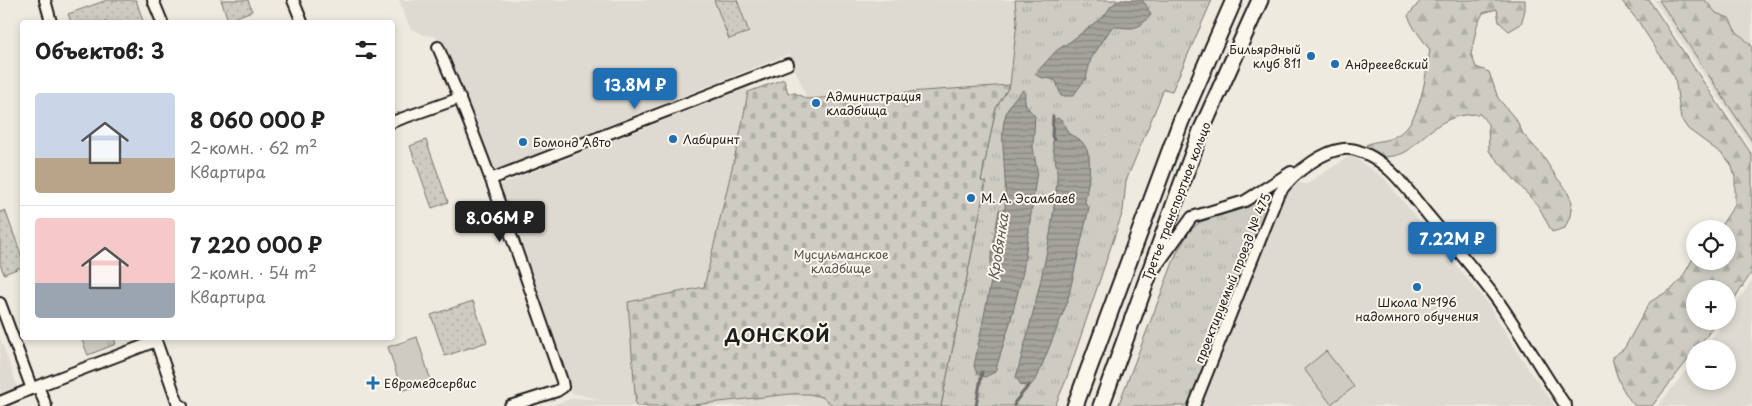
<!DOCTYPE html>
<html lang="ru">
<meta charset="utf-8">
<style>
body{margin:0;font-family:"Playpen Sans",sans-serif;background:#f6f6f6;color:#222;height:100vh;display:flex;flex-direction:column;font-size:19px;white-space:nowrap}
*{box-sizing:border-box;margin:0}
p{font-size:16px;color:#767676}
.icon{flex:none;width:28px;height:28px;fill:none;stroke:currentColor;stroke-width:2;stroke-linecap:round;stroke-linejoin:round}
.map{position:relative;flex:1;overflow:hidden}
.details{position:absolute;left:20px;top:20px;width:375px;height:320px;display:flex;flex-direction:column;background:#fff;border-radius:5px;box-shadow:0 2px 8px #0003}
.details>*{flex:none}
.tools{position:absolute;left:1686px;top:220px;display:grid;gap:10px}
.tools a{display:grid;place-items:center;width:50px;height:50px;border-radius:50%;background:#fff;box-shadow:0 2px 8px #0003;font-size:25px}
.price{position:absolute;translate:-50% -42px;padding:0 11px;border-radius:5px;background:#1f6fb2;color:#fff;font-size:16px;line-height:32px;filter:drop-shadow(0 1px 2px #0008)}
.price::after{content:'';position:absolute;left:50%;top:30px;width:15px;height:11px;margin-left:-8px;background:inherit;clip-path:polygon(0 0,100% 0,50% 100%)}
.price.active{background:#222;color:#fff}
ul{padding:0;list-style:none}
li{display:flex;align-items:center;gap:15px;height:125px;padding:0 15px}
li+li{border-top:1px solid #e0e0e0}
li span{display:grid;place-items:center;flex:none;width:140px;height:100px;border-radius:5px;color:#555}
li>.icon{margin-inline-start:auto}
span .icon{width:60px;height:60px;fill:#fffc;stroke-width:1}
li b{font-size:21px}
h2{display:flex;justify-content:space-between;align-items:center;height:60px;padding:0 15px;font-size:21px}
.map>svg:first-child{display:block}
.built{fill:#dedad1}
.grass{fill:url(#grass-tufts);stroke:#75746f}
.forest{fill:url(#forest-firs);stroke:#75746f}
.cemetery{fill:url(#cemetery-stones);stroke:#75746f}
.park{fill:url(#park-dots);stroke:#75746f}
.pitch{fill:#ceccc2;stroke:#75746f}
.water{fill:url(#water-rules);stroke:#6f6d69}
.lines{fill:none;stroke-linecap:round;stroke-linejoin:round}
.stream{stroke:#6f6d69;stroke-width:3}
.minor-casing{stroke:#1c1c1c;stroke-width:14}
.primary-casing{stroke:#1c1c1c;stroke-width:19}
.minor{stroke:#fbf7ec;stroke-width:10}
.primary{stroke:#fbf7ec;stroke-width:15}
.poi-dot{fill:#1f6fb2;stroke:#fbf7ec;stroke-width:2}
.labels{text-anchor:middle;dominant-baseline:central;stroke-width:4;stroke-linejoin:round;paint-order:stroke}
.poi-label{font-size:12px;fill:#1c1c1c;stroke:#fbf7ec;text-anchor:start}
.street-label{font-size:12px;fill:#1c1c1c;stroke:#fbf7ec}
.park-label{font-size:12px;fill:#51514e;stroke:#fbf7ec}
.water-label{font-size:14px;font-style:italic;fill:#5a5956;stroke:#fbf7ec}
.district-label{font-size:18px;font-weight:bold;letter-spacing:1px;fill:#1c1c1c;stroke:#fbf7ec}
</style>
<div class="map">
<svg width="1752" height="406" viewBox="0 0 1752 406">
<defs>
<pattern id="grass-tufts" width="24" height="20" patternUnits="userSpaceOnUse" patternTransform="scale(1.25)"><rect width="24" height="20" fill="#ceccc2"/><path d="M3 7l-1-3M5 7V3M7 7l1-3M15 17l-1-3M17 17v-4M19 17l1-3" fill="none" stroke="#b0afa6"/></pattern>
<pattern id="forest-firs" width="22" height="20" patternUnits="userSpaceOnUse" patternTransform="scale(1.25)"><rect width="22" height="20" fill="#ceccc2"/><path d="M5 1l3.5 6h-7zM16 11l3.5 6h-7z" fill="#b0afa6"/></pattern>
<pattern id="cemetery-stones" width="16" height="16" patternUnits="userSpaceOnUse" patternTransform="scale(1.25)"><rect width="16" height="16" fill="#ceccc2"/><path d="M2 7V4a2 2 0 0 1 4 0v3zM10 15v-3a2 2 0 0 1 4 0v3z" fill="#b0afa6"/></pattern>
<pattern id="park-dots" width="8" height="8" patternUnits="userSpaceOnUse" patternTransform="scale(1.25)"><rect width="8" height="8" fill="#ceccc2"/><path d="M2 2h.1M6 6h.1" fill="none" stroke="#b0afa6" stroke-width="1.8" stroke-linecap="round"/></pattern>
<pattern id="water-rules" width="6" height="5" patternUnits="userSpaceOnUse" patternTransform="scale(1.25)"><rect width="6" height="5" fill="#a6a39d"/><path d="M0 2.5h6" fill="none" stroke="#86847f"/></pattern>
</defs>
<rect width="100%" height="100%" fill="#eeeadf"/>
<filter id="ink" filterUnits="userSpaceOnUse"><feTurbulence type="fractalNoise" baseFrequency=".02" numOctaves="2"/><feDisplacementMap in="SourceGraphic" scale="10" xChannelSelector="R" yChannelSelector="G"/><feConvolveMatrix kernelMatrix="1 2 1 2 8 2 1 2 1" color-interpolation-filters="sRGB"/></filter>
<g filter="url(#ink)">
<path class="built" d="M399,0h616l2,22 -7,63 -203,14 -18,-45 -291,115 -8,-3 -54,-129 -12,-2 -14,-7z
M1654,0h98v147z
M747,88l1,4 -7,38 -37,157 -76,15 8,104h-88l27,-8 27,2 -30,-7 -72,-203 2,-6z
M1351,155l33,23 102,123 43,69 26,36h-355l89,-224 18,2z
M1752,280v126h-94l37,-47v22h33v-32h-25l22,-28h3v-4z
M0,338l18,50 -18,6z
M790,394h19l13,3 12,9h-150z"/>
<path class="grass" d="M1015,0h197l-40,91 -8,-2 -38,92 -3,30 -57,169 -11,26h-114l45,-224 -5,-1 15,-73 14,-23 7,-63z
M1289,182l-90,224h-81l59,-154 13,-21 10,-9 47,-15z
M81,338h33l2,6 -28,11z"/>
<path class="forest" d="M1421,0h104v10l-4,14 -12,7 -10,-9 -2,-13 -14,4 -6,12 -6,29 5,13 13,5 9,26 19,23 6,13 19,21 15,23 9,11 6,13 -2,14 -5,12 -13,4 -13,-25 -50,-56 -1,-27 -8,-10c-29,0 -41,9 -62,27 -4,3 -7,8 -11,10 -8,5 -18,6 -27,6l-14,-12c10,-5 20,-3 30,-9 26,-14 29,-60 34,-86l-16,-22 -6,-12z
M1621,0h28l103,155v117l-24,36v-19h-33v32h23l-66,85h-17c-13,-14 -19,-30 -23,-49l12,-8 26,-47 23,-14 9,-10 13,-23v6h33v-32h-9l16,-25v-27l-4,-13 -9,-10 -34,-25 -7,-10 -6,-41 -37,-57z
M1659,0h46l11,13 13,5 6,12 17,16v95z"/>
<path class="cemetery" d="M784,79l4,14h7l12,6 203,-14 -14,23 -15,73 5,1 -45,224h-107l-12,-9 -13,-3h-19l-106,12h-48l-8,-104 76,-15 37,-157 7,-38z"/>
<path class="park" d="M107,0h29l7,21 -6,1h-66l-3,-8z
M221,0h27l4,11 -24,9z
M714,0h23l12,32 -20,7z
M426,140l22,62 -16,6 -22,-62z
M5,210l17,47v10l-18,7 -4,-10v-52z
M473,301l14,41 -42,14 -14,-41z"/>
<path class="pitch" d="M417,337l14,44 -29,10 -14,-44z
M1326,351l28,36 -23,17 -27,-35z"/>
<path class="water" d="M1119,0h23l4,5 5,10c-16,18 -18,12 -39,12l-21,32 -5,19 -13,18h-12l-5,-15c-7,-4 -15,-1 -21,-7l22,-24 14,-9 34,-26 6,-9z
M1023,90l2,1c-1,15 1,15 10,25l-2,31 4,24 -14,101 -13,51 -15,49 -10,5 -8,-3 -3,-8 17,-85v-23l8,-48 6,-1c1,-16 0,-31 -1,-47 -2,-29 -5,-52 19,-72z
M1057,118l5,2c2,4 4,10 7,14 3,2 7,3 10,5 18,15 8,45 6,64l4,5 -22,95 -30,75 -8,9 -8,-2 -5,-8c17,-64 35,-128 41,-195 1,-12 -2,-23 -4,-34 -1,-9 0,-18 0,-27z"/>
<g class="lines">
<path class="stream" d="M1053,116l-1,20 2,4
M976,406l6,-34
M1014,406l1,-4 14,-17"/>
<g class="minor-casing">
<path id="minor" d="M45,0l6,22
M153,0l9,22
M293,0l9,22
M438,47c47,109 85,222 124,334l1,6 -6,4 -47,15
M392,122l68,-24
M491,179l297,-115
M1155,268l37,-51 53,-16 46,-29
M0,303l32,86
M155,338l23,66 4,2
M38,386l8,20
M0,402l38,-16 118,-45
M1194,406l84,-211c13,-20 52,-53 78,-45 32,9 52,41 72,65 23,28 48,56 70,86 24,34 44,71 68,105"/>
</g>
<g class="primary-casing">
<path id="primary" d="M1075,406l106,-285 53,-121
M1101,406l100,-275 59,-131"/>
</g>
<use href="#minor" class="minor"/>
<use href="#primary" class="primary"/>
</g>
</g>
<g class="poi-dot">
<circle cx="1311" cy="56" r="5"/>
<circle cx="1335" cy="64" r="5"/>
<circle cx="816" cy="103" r="5"/>
<circle cx="673" cy="139" r="5"/>
<circle cx="523" cy="142" r="5"/>
<circle cx="971" cy="198" r="5"/>
<circle cx="1417" cy="287" r="5"/>
<path d="M370.5 375.5h5v5h5v5h-5v5h-5v-5h-5v-5h5z"/>
</g>
<g class="labels">
<g class="poi-label">
<text x="1301" y="49" text-anchor="end">Бильярдный<tspan x="1301" dy="14">клуб 811</tspan></text>
<text x="1345" y="64">Андрееевский</text>
<text x="826" y="96">Администрация<tspan x="826" dy="14">кладбища</tspan></text>
<text x="683" y="139">Лабиринт</text>
<text x="533" y="142">Бомонд Авто</text>
<text x="981" y="198">М. А. Эсамбаев</text>
<text x="1417" y="302" text-anchor="middle">Школа №196<tspan x="1417" dy="14">надомного обучения</tspan></text>
<text x="384" y="383">Евромедсервис</text>
</g>
<g class="street-label">
<text transform="translate(1176 201) rotate(-69)">Третье транспортное кольцо</text>
<text transform="translate(1232 278) rotate(-68)">проектируемый проезд № 475</text>
</g>
<g class="park-label">
<text x="841" y="254">Мусульманское<tspan x="841" dy="14">кладбище</tspan></text>
</g>
<g class="water-label">
<text transform="translate(998 247) rotate(-81)">Кровянка</text>
</g>
<g class="district-label">
<text x="778" y="334">ДОНСКОЙ</text>
</g>
</g>
</svg>
<div class="tools">
<a><svg class="icon" aria-label="locate" viewBox="0 0 24 24"><circle cx="12" cy="12" r="6"/><path d="M12 2v4M12 18v4M2 12h4M18 12h4"/></svg></a>
<a>+</a>
<a>−</a>
</div>
<b class="price" style="left:635px;top:110px">13.8M ₽</b>
<b class="price active" style="left:500px;top:243px">8.06M ₽</b>
<b class="price" style="left:1452px;top:264px">7.22M ₽</b>
<section class="details">
<h2>Объектов: 3<svg class="icon" aria-label="filters" viewBox="0 0 24 24"><path d="M4 7h16M4 17h16"/><circle cx="9" cy="7" r="2"/><circle cx="15" cy="17" r="2"/></svg></h2>
<ul>
<li><span style="background:linear-gradient(#c9d6e8 65%,#b9a48a 0)"><svg class="icon" aria-label="home" viewBox="0 0 24 24"><path d="M3 11l9-7 9 7M6 9v11h12V9"/></svg></span><div><b>8 060 000 ₽</b><p>2-комн. · 62 m²</p><p>Квартира</p></div></li>
<li><span style="background:linear-gradient(#f6c9c9 65%,#9aa5b1 0)"><svg class="icon" aria-label="home" viewBox="0 0 24 24"><path d="M3 11l9-7 9 7M6 9v11h12V9"/></svg></span><div><b>7 220 000 ₽</b><p>2-комн. · 54 m²</p><p>Квартира</p></div></li>
</ul>
</section>
</div>
